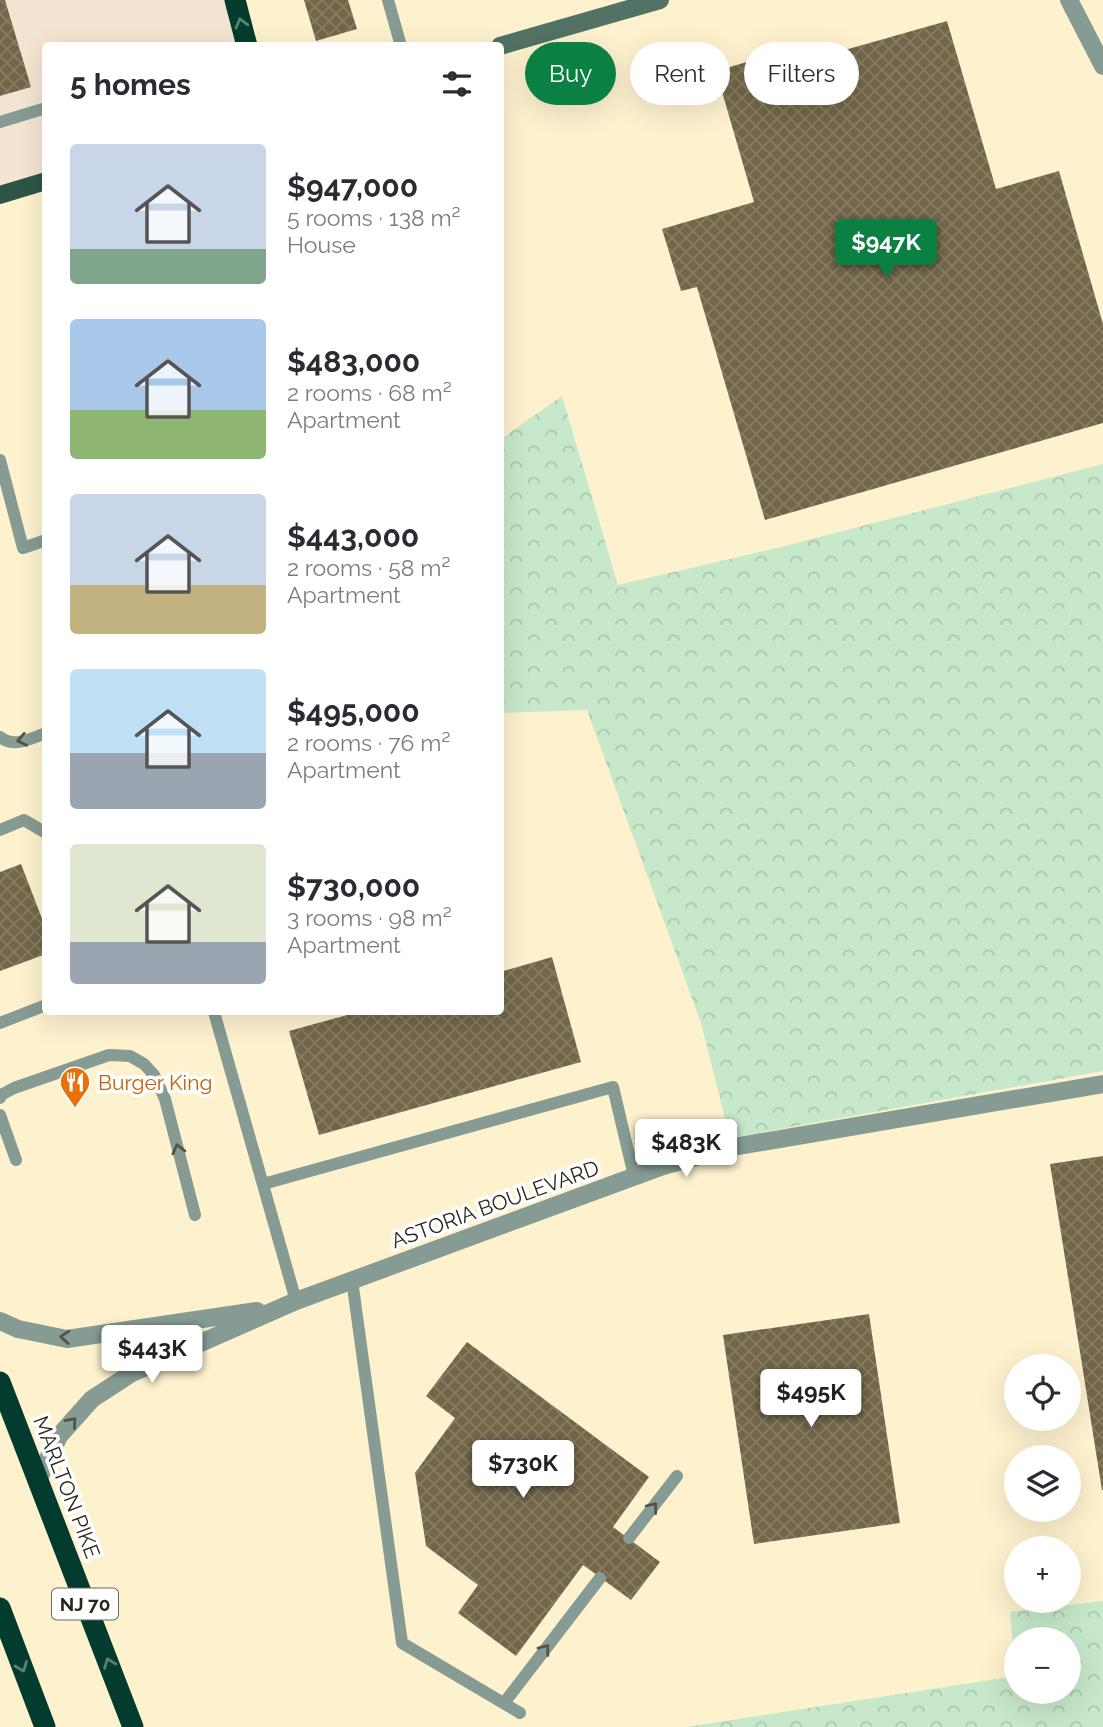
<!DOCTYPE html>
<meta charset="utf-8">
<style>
body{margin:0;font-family:Raleway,sans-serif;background:#f7f7f7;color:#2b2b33;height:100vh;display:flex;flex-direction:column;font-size:26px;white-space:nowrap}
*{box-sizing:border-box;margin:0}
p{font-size:23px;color:#7c7c81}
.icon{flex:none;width:38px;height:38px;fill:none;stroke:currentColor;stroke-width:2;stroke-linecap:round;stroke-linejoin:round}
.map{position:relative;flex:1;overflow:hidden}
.drawer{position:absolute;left:42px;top:42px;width:462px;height:973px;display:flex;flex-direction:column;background:#fff;border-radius:7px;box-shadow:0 7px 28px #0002}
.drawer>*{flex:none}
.guide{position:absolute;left:525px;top:42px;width:472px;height:63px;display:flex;gap:14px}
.fabs{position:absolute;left:1004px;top:1354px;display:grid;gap:14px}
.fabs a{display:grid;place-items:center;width:77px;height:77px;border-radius:50%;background:#fff;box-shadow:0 7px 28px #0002;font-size:35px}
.price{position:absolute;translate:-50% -60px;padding:0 16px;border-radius:7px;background:#fff;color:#222;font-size:23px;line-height:46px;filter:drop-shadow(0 2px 4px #0008)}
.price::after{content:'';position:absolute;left:50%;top:42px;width:21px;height:16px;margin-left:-10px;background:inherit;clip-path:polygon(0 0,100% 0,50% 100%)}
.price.selected{background:#0b8043;color:#fff}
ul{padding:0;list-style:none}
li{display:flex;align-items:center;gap:21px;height:175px;padding:0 28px}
li span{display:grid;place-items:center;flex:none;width:196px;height:140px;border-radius:7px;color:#555}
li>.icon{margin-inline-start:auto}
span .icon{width:84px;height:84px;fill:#fffc;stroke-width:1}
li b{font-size:30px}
h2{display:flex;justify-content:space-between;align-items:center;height:84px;padding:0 28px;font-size:30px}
.chip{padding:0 24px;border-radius:32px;background:#fff;box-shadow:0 7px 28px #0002;font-size:24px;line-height:63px}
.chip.selected{background:#0b8043;color:#fff}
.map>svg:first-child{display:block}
.commercial{fill:#f4e5d2}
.forest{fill:url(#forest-crowns);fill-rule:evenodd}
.building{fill:url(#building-cross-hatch)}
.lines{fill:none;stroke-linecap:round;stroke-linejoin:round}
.lane{stroke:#869b93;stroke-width:12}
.street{stroke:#869b93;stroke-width:18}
.secondary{stroke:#527266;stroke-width:18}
.primary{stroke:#2c5547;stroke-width:18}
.highway{stroke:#033c2e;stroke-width:21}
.oneway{stroke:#5b8077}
.oneway2{stroke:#4f554a}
.labels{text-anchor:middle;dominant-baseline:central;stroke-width:7;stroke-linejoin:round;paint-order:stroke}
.shield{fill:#fff;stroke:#6b675e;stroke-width:2}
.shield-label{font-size:19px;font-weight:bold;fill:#2b2619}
.food-label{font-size:21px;fill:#c56008;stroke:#fff;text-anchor:start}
.street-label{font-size:21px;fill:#2b2619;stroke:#fff}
</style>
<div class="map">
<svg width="1103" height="1727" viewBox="0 0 1103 1727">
<defs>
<pattern id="forest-crowns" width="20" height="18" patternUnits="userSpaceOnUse" patternTransform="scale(1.75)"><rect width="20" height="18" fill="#c7e8ca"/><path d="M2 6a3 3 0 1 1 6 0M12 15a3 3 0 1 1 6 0" fill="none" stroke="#abc7ad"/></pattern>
<pattern id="building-cross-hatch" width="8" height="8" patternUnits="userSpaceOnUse" patternTransform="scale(1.75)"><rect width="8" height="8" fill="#726648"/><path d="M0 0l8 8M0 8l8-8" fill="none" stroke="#857c64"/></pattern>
</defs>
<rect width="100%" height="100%" fill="#fef1ce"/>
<path class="commercial" d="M0,0h235l12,45 -201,1 -1,135 -45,14z"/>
<path class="forest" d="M562,396l56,189 159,-37 326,-84v607l-373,67 -29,-115 -114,-313 -86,3v-274z
M1103,1601v126h-417l330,-51 -6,-64zM1017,1640h52v52h-52z"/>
<path class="building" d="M0,0h5l26,87 -31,9z
M304,0h44l9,29 -41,12z
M947,21l49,168 63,-18 44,153v99l-338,97 -68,-233 -16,4 -19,-62 92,-27 -38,-131 65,-19 4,15z
M21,864l25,65v25l-46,17v-99z
M552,957l29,105 -262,73 -30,-104 69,-19h142v-40z
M1103,1156v334h-1l-52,-326z
M869,1314l31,209 -146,21 -31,-209z
M467,1342l182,135 -36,50 47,35 -29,38 -48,-35 -67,91 -58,-43 20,-28 -52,-39 -11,-73 40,-55 -29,-22z"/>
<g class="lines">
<path class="lane" d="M388,0l13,46
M0,122l46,-14
M0,460l23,88 23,-8
M0,737c14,11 30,2 46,-4
M0,830l24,-10 22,13
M214,1012l82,289
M0,1023l46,-18
M0,1098l1,-3 13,-7 95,-33 21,1 14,8 10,11 11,24 30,116
M0,1115l16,45
M263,1184l350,-97 21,89
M352,1280l50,363 118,70
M629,1538l48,-62
M504,1703l96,-125"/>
<path class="street" d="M1069,0l34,66
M0,1321l18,8 49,10 190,-28
M38,1480l21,-44 33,-37 40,-26 164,-72 367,-135 64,-18 376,-64"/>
<path class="secondary" d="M500,46l160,-46"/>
<path class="primary" d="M0,195l46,-14"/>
<path class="highway" d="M235,0l12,46
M0,1382l133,345
M0,1608l45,119"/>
</g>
<defs><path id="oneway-chevron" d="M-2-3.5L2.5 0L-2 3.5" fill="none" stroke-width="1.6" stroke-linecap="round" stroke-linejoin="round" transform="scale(1.75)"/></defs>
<g class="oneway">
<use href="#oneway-chevron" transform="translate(241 23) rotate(-105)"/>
<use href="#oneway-chevron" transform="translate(109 1663) rotate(-111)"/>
<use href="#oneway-chevron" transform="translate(22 1667) rotate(69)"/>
</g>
<g class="oneway2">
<use href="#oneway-chevron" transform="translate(22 740) rotate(168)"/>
<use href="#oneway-chevron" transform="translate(178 1149) rotate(-104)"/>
<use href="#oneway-chevron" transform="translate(65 1337) rotate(-176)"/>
<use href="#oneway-chevron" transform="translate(72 1422) rotate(-49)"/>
<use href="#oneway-chevron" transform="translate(653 1507) rotate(-52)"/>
<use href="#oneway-chevron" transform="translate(545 1649) rotate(-53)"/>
</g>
<defs>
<g id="restaurant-pin" transform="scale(1.575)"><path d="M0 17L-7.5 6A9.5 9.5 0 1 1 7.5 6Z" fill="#e8710a" stroke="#fff"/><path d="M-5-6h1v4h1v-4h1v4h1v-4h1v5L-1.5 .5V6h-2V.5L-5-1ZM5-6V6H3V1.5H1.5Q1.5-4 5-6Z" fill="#fff"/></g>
</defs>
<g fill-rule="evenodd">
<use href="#restaurant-pin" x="75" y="1082"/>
</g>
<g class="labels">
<rect class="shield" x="52" y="1588.5" width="66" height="31" rx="5"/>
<g class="shield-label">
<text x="85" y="1604">NJ 70</text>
</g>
<g class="food-label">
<text x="98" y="1082">Burger King</text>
</g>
<g class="street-label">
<text transform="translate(495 1204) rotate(-20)">ASTORIA BOULEVARD</text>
<text transform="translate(67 1487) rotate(69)">MARLTON PIKE</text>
</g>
</g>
</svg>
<div class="fabs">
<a><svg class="icon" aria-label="locate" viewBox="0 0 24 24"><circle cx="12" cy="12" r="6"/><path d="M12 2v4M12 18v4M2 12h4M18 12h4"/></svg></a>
<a><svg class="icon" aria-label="layers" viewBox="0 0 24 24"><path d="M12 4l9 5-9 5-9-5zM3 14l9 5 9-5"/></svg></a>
<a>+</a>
<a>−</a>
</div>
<b class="price selected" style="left:886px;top:279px">$947K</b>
<b class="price" style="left:686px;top:1179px">$483K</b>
<b class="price" style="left:152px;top:1385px">$443K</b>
<b class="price" style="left:811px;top:1429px">$495K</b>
<b class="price" style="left:523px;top:1500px">$730K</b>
<div class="guide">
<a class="chip selected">Buy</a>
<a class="chip">Rent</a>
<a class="chip">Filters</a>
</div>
<section class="drawer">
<h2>5 homes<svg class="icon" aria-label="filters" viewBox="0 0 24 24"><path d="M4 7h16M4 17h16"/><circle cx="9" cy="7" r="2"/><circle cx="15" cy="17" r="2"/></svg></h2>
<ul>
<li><span style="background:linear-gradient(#c9d6e8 75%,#7fa58c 0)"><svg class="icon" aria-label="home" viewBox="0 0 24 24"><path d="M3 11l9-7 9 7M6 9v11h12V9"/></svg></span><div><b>$947,000</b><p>5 rooms · 138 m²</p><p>House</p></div></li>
<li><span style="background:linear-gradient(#a9c7e8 65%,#8fb573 0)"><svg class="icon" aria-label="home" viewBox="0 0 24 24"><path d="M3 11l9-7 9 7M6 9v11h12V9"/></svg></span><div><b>$483,000</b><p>2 rooms · 68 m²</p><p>Apartment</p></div></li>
<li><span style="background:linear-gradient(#c9d6e8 65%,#c2b280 0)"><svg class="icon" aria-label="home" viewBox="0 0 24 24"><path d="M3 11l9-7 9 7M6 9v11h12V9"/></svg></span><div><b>$443,000</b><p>2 rooms · 58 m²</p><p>Apartment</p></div></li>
<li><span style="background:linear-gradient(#bfe0f5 60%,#9aa5b1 0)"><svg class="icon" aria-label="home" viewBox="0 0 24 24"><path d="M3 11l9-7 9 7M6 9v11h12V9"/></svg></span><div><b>$495,000</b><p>2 rooms · 76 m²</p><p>Apartment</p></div></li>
<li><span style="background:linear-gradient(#dfe7d0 70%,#9aa5b1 0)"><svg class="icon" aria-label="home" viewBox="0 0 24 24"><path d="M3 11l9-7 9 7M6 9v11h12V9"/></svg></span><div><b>$730,000</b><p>3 rooms · 98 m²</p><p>Apartment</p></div></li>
</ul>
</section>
</div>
